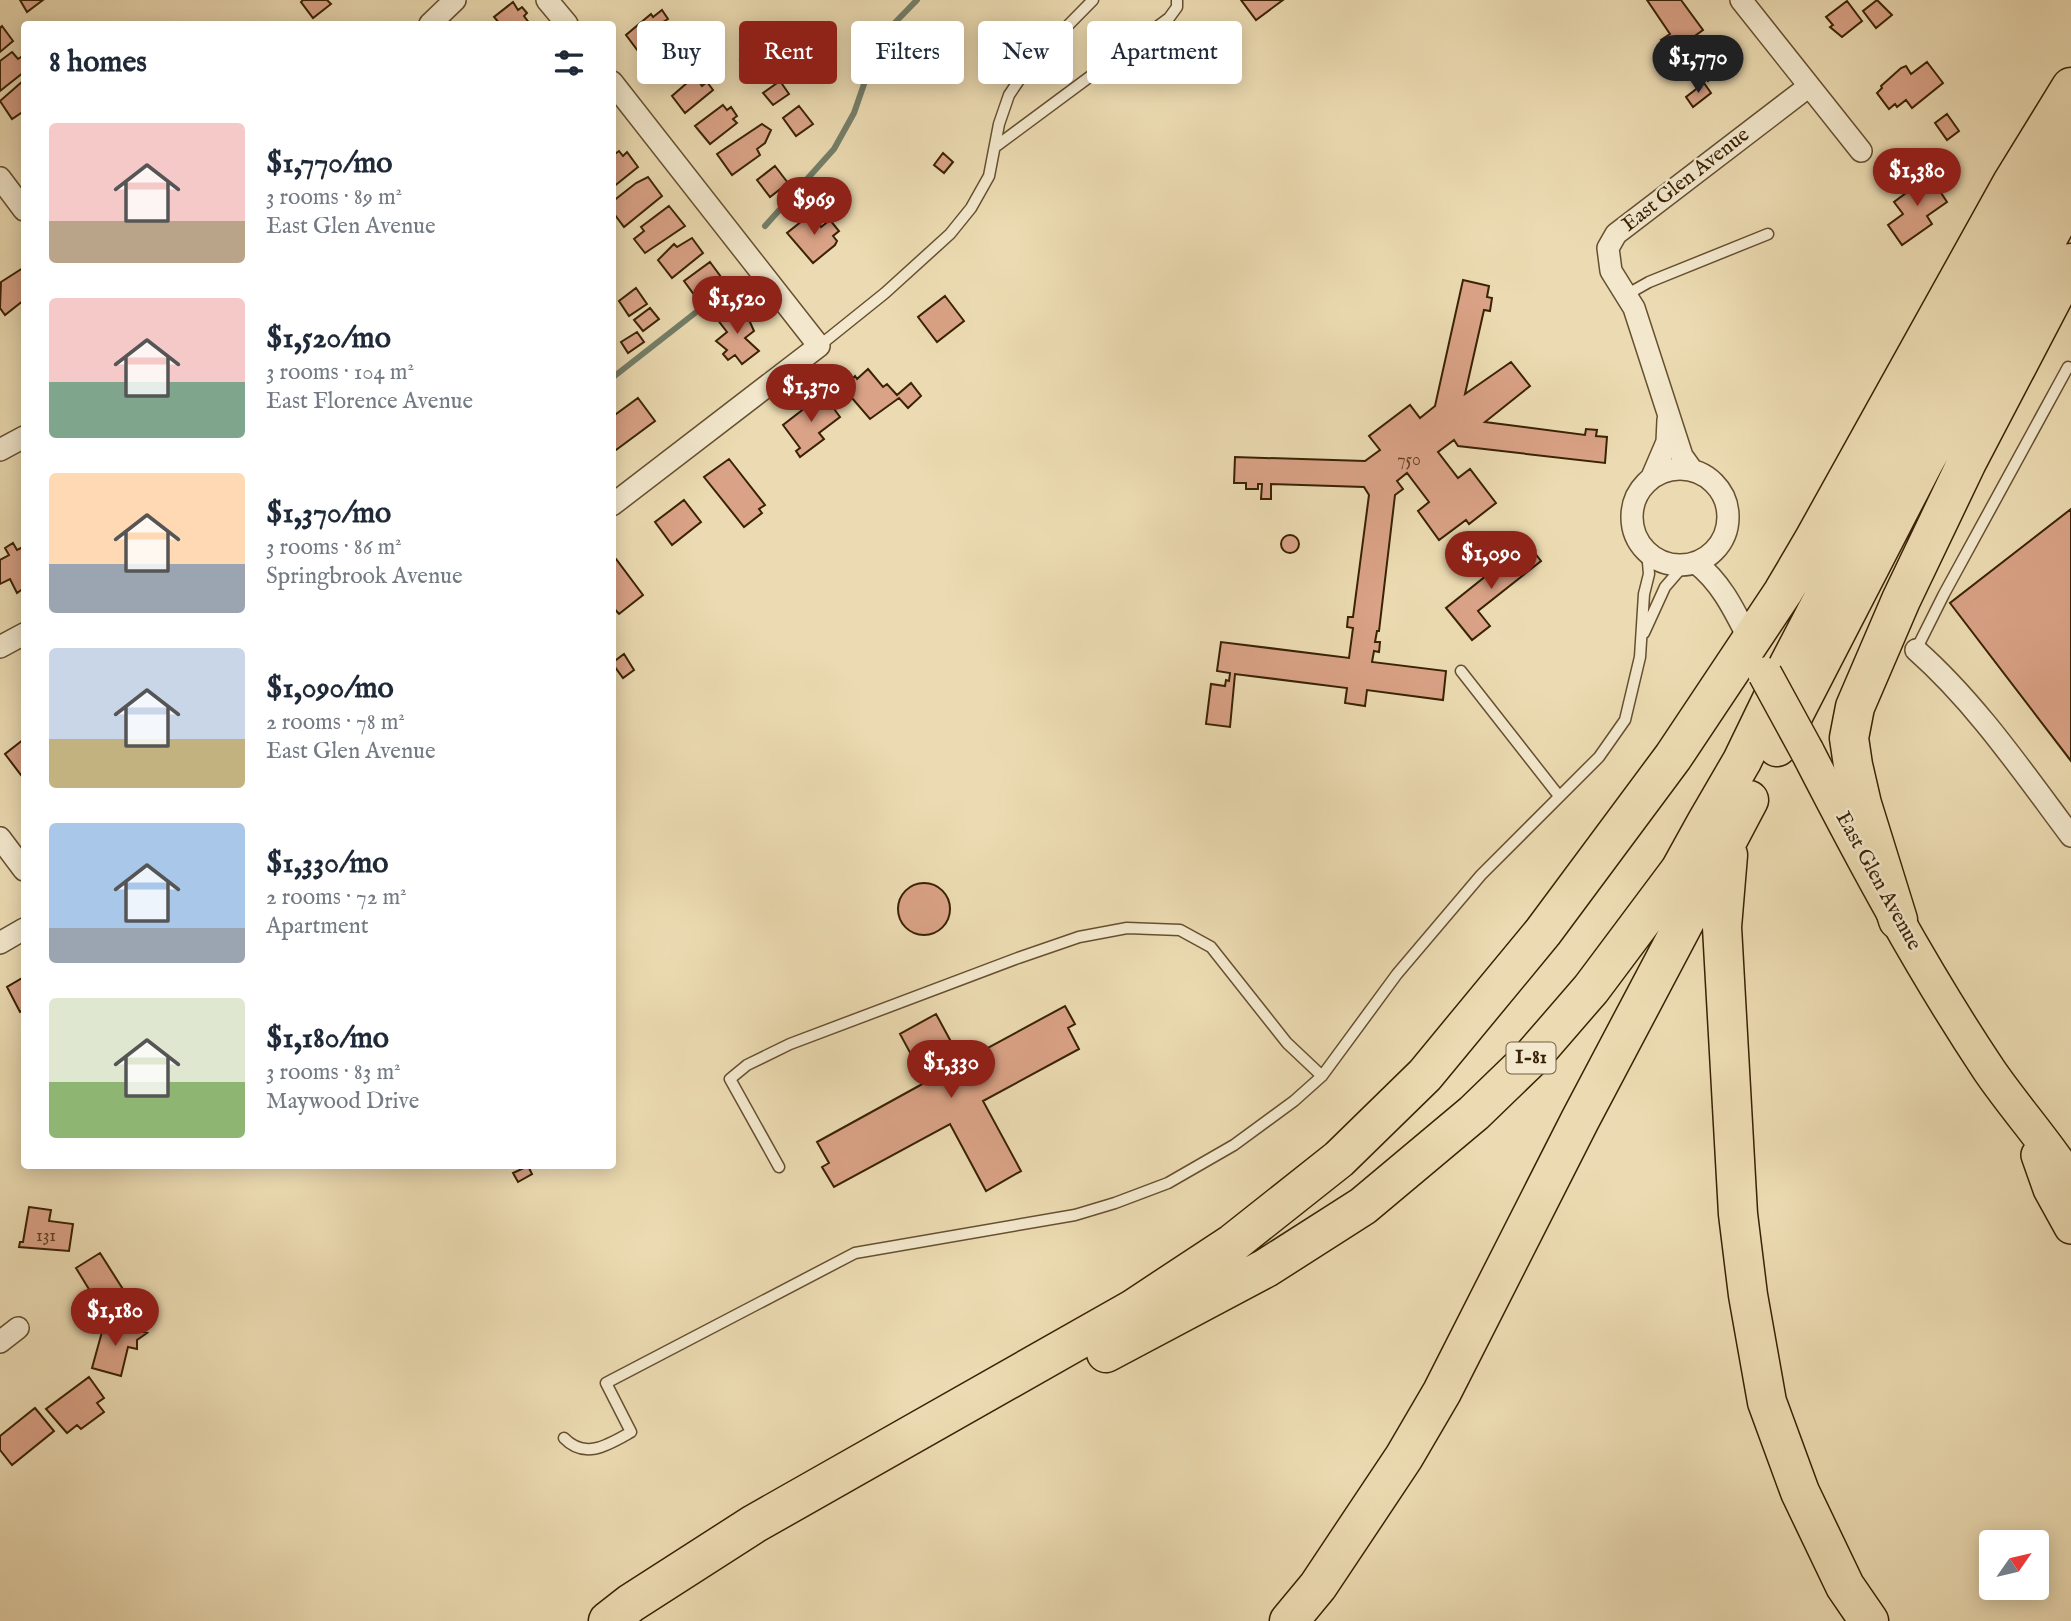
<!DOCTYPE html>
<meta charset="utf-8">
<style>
body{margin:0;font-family:"IM FELL English",serif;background:#f2f2f3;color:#1f2937;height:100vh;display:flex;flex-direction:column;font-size:26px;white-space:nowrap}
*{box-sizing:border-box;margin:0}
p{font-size:23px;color:#747a83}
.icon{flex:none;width:38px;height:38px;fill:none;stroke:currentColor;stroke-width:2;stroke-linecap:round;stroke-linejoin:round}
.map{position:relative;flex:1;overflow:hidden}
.sheet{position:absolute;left:21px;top:21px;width:595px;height:1148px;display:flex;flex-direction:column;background:#fff;border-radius:7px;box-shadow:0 4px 18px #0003}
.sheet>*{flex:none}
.banner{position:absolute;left:637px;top:21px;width:665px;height:63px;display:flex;gap:14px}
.needle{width:46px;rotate:56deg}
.fabs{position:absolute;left:1979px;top:1530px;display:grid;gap:14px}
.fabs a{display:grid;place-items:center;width:70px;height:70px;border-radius:7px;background:#fff;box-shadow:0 4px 18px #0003;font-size:35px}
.price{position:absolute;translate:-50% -60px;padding:0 16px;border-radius:24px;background:#8f2418;color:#fff;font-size:23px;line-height:46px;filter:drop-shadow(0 2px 4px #0008)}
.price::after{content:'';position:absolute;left:50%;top:42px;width:21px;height:16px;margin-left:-10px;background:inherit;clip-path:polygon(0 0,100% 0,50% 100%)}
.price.current{background:#222;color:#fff}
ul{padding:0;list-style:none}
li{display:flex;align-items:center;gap:21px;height:175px;padding:0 28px}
li span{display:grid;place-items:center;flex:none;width:196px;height:140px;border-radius:7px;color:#555}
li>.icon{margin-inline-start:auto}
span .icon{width:84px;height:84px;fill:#fffc;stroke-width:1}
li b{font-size:30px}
h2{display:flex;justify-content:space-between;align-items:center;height:84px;padding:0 28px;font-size:30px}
.tag{padding:0 24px;border-radius:7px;background:#fff;box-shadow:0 4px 18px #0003;font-size:24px;line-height:63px}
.tag.current{background:#8f2418;color:#fff}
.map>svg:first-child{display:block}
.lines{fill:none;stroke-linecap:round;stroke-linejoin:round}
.stream{stroke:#737e68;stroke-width:6}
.building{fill:#daa286;stroke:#392205;stroke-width:2}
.service-casing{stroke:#665030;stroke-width:13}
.minor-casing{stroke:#665030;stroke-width:24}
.primary-casing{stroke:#392205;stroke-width:36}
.motorway-casing{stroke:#392205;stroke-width:41}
.service{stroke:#f3e8cd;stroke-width:10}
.minor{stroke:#f3e8cd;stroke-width:21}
.primary{stroke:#ecdbb2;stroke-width:33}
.motorway{stroke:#ecdbb2;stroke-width:38}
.primary-bridge-casing{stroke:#392205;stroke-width:36;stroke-linecap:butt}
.primary-bridge{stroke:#ecdbb2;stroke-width:33}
.labels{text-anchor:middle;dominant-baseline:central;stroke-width:5;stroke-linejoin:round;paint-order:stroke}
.number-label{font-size:18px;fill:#614225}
.shield{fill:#f3e8cd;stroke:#715d41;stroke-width:2}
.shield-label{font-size:19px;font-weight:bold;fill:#392205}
.street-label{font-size:21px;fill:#392205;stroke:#f3e8cd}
</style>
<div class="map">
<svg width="2071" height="1621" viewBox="0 0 2071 1621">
<rect width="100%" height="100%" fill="#ecdbb2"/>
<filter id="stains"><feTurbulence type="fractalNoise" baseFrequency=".00286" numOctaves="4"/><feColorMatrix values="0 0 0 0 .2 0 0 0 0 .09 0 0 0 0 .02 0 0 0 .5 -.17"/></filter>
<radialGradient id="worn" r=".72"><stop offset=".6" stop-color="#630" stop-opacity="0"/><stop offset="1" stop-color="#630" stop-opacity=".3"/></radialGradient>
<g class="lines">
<path class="stream" d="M765,226l69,-77 20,-36 26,-75 37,-38
M612,378l92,-72"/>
</g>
<path class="building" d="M20,0h23l-16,12z
M303,0h24l4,4 -18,14 -12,-16z
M1241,0h42l-27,20z
M1647,0h34l22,30 -32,23 -10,-13 9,-6z
M1877,0l15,15 -16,13 -13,-17z
M1847,1l15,20 -20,16 -12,-10 3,-2 -7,-8z
M513,2l5,8 4,-3 5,6 -3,3 6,8h-30l-6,-7z
M662,10l6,9 -5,3 5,7 -4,3 2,2 -25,21 -15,-20 25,-21 2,3z
M2,26l11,15 -13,11v-24z
M682,37l8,11 4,-4 4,5 14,-11 10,12 -19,15 -7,-10 -35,25 -12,-15 2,-4z
M1714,45l15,19 -21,17 -4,-5 -6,5 -12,-14z
M757,47l13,15 -17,15 -13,-16z
M12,52l6,7 6,-4v17l-24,19v-30z
M1927,62l16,21 -31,25 -6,-8 -9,7 -2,-3 -6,5 -12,-16 5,-5 -1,-2 20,-18 5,-2 5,8z
M695,76l7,10 5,-4 6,8 -28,23 -13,-17z
M24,80v31l-12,8 -12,-18z
M780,81l9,13 -16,11 -10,-12z
M1704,83l7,10 -18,14 -7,-10z
M723,105l4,5 4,-3 6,9 -4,3 4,4 -27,21 -15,-18z
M799,106l14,18 -17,12 -13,-18z
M1947,114l12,17 -12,9 -12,-17z
M762,124l9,6 -6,13 -8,6 3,6 -28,20 -15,-21z
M619,151l4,5 4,-4 11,15 -26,21v-32z
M943,153l10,9 -9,11 -10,-8z
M775,166l13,17 -18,14 -13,-17z
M1926,170l21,32 -20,14 5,8 -30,21 -14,-20 15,-11 -9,-12 16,-12 -4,-6z
M648,177l14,19 -38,31 -12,-16v-9l24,-19z
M669,206l16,20 -40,27 -11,-14 10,-8 -3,-4z
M812,213l9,14 9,-7 9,11 -6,5 4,5 -2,4 -22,18 -26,-30z
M692,238l11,15 -31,25 -14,-18 16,-16 3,3z
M710,262l14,19 -26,19 -14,-19z
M23,268l1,32 -19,15 -5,-7 1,-26z
M1463,280l26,6 -2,11 5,1 -2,13 -6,-1 -19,84 46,-32 19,24 -45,36 100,13 1,-6 11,1 -1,6 11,1 -2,26 -147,-17 -4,-6 -16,12 20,26 12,-9 26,34 -27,21 -3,-4 -27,20 -21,-29 11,-9 -22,-29 -10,8 6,8 -8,6 -16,136h-2l-2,11h5l-1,10 -5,-1 -2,11 74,9 -3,29 -76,-10 -2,16 -20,-3 2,-15 -112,-14 -5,53 -24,-3 5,-40 14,2 1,-6 3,1 1,-8 -13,-2 4,-29 128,16 4,-30 -6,-1 1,-10h5l16,-122 -5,-8 -93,-3v15h-10l1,-15h-4v5h-12v-6h-12l1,-26 130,4 15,-11 -11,-14 41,-31 10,13 15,-12z
M636,288l11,16 -18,12 -10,-15z
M945,296l19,25 -27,21 -19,-25z
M735,306l15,16 4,9 -9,7 14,13 -17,13 -7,-9 -7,5 -5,-6 4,-4 -11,-9 11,-9 -10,-13z
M650,308l9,11 -16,12 -9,-11z
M637,332l7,10 -16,11 -7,-11z
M868,369l15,18 4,-3 10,11 14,-12 10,13 -13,12 -9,-10 -29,21 -25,-29 9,-7 -2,-4 3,-3 2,3z
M823,394l17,23 -21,16 5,6 -24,18 -4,-6 4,-3 -17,-23z
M638,398l17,23 -39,29 -4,-4v-29z
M729,459l36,46 -6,4 3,4 -18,14 -40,-50z
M684,500l17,22 -29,23 -17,-23z
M2071,509v252l-121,-158z
M1281 544a9 9 0 1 1 18 0a9 9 0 1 1-18 0Z
M13,543l4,7 6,-3 1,3v38l-7,5 -7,-14 -10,5v-24l9,-5 -4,-7z
M1527,543l14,18 -63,50 12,15 -18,14 -26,-32z
M612,559h4l27,36 -24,19 -7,-8z
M624,654l10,16 -11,8 -11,-15z
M24,739v40l-19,-25z
M898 909a26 26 0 1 1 52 0a26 26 0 1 1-52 0Z
M24,977v33l-4,2 -13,-25z
M1065,1006l10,18 -7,4 11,21 -96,52 38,70 -35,20 -36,-67 -116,63 -12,-20 7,-4 -12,-21 109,-60 -26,-48 36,-20 26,48z
M528,1166l4,8 -14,8 -5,-9z
M29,1207l22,3 -2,11 24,3 -4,27 -50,-4 1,-5h3z
M100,1253l26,41 -25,15 -25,-41z
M105,1321l42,12 -10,7v9l-9,-2 -7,29 -29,-8z
M89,1377l15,21 -7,5 7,9 -23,17 -4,-4 -10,8 -21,-24z
M35,1408l19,23 -42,34 -12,-15v-14z"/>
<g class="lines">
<g class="service-casing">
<path id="service" d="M995,147l174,-129 8,-11v-7
M1626,295l23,-13 119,-48
M819,346l66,-53 65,-59 21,-26 18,-32 10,-52 10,-29 21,-31 63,-64
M1644,633l21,-46 19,-22
M1916,650l28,-56 124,-227
M1461,671l98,125
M779,1167l-49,-88 17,-14 43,-21 228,-86 61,-21 48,-9 53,2 31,17 76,96 35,33
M564,1438c21,22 44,7 67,-6l-25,-49 249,-130 220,-38 40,-12 53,-20 66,-38 60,-44 28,-25 75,-102 84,-99 118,-118 26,-37 15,-63 4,-63 5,-20 -2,-23"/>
</g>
<g class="minor-casing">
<path id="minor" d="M547,0l20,24
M1741,0l120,151
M430,24l25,-24
M612,82l207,264 -207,159
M0,178l24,32
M0,450l24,-13
M1632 517a48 48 0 1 1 96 0a48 48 0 1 1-96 0Z
M1692,470l-10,-14 -48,-148 -23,-37 -3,-23 8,-14 192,-147
M1652,477l15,-35 1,-22
M1696,563c26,20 39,49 54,78
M0,647l24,-13
M1916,650c60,53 107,122 155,186
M0,838l24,32
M0,943l24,-14
M0,1342l18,-14"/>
</g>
<g class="primary-casing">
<path id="primary" d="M1807,751c56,109 114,217 182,319 26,38 57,72 82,111
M2038,1155l12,34 21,38"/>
</g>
<g class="motorway-casing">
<path id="motorway" d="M1777,747l147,-285 147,-266
M1728,855l-6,72 16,287 10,81 19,107 33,90 45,94 24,35
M1898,920l-36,-116 -9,-39 -4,-27 6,-31 46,-107 66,-138 104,-199
M1106,1353l160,-85 97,-62 111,-93 59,-57 58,-67 89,-119 26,-47 36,-62 47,-97 152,-291 130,-231
M608,1621l23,-18 123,-79 379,-215 100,-66 106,-84 86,-84 118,-143 130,-175 110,-165 30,-51 199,-358 59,-96
M1289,1621l29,-35 86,-129 38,-65 138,-272 169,-320"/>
</g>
<use href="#service" class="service"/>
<use href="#minor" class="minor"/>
<use href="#primary" class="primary"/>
<use href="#motorway" class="motorway"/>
<g class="primary-bridge-casing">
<path id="primary-bridge" d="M1765,674l42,77"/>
</g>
<use href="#primary-bridge" class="primary-bridge"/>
</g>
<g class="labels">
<g class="number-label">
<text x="1409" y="460">750</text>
<text x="46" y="1236">131</text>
</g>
<rect class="shield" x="1506.5" y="1042.5" width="49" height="31" rx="5"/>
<g class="shield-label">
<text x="1531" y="1058">I-81</text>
</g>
<g class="street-label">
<text transform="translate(1686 180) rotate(-38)">East Glen Avenue</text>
<text transform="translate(1878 881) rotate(61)">East Glen Avenue</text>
</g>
</g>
<rect width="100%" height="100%" filter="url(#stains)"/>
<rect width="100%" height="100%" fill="url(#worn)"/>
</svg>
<div class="fabs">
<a><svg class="needle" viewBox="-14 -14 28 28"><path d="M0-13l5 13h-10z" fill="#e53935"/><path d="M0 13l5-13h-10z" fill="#747a83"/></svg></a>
</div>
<b class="price current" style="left:1698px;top:95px">$1,770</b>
<b class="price" style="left:1917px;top:208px">$1,380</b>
<b class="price" style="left:814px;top:237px">$969</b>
<b class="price" style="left:737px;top:336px">$1,520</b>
<b class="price" style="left:811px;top:424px">$1,370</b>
<b class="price" style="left:1491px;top:591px">$1,090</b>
<b class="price" style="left:951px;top:1100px">$1,330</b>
<b class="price" style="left:115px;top:1348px">$1,180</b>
<div class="banner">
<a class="tag">Buy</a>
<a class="tag current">Rent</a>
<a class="tag">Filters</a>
<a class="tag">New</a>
<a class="tag">Apartment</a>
</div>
<section class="sheet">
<h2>8 homes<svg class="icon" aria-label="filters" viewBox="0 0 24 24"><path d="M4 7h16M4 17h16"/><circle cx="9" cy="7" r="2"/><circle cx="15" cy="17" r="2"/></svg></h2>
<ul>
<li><span style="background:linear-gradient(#f6c9c9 70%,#b9a48a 0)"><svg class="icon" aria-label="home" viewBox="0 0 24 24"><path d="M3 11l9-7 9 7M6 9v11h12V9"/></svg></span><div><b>$1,770/mo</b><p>3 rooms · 89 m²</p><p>East Glen Avenue</p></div></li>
<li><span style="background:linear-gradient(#f6c9c9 60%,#7fa58c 0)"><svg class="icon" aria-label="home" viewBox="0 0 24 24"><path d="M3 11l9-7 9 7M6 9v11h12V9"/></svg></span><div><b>$1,520/mo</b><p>3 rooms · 104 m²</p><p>East Florence Avenue</p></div></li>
<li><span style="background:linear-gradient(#ffd9b3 65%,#9aa5b1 0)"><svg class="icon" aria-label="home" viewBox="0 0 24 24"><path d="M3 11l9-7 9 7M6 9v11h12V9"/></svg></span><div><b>$1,370/mo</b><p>3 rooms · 86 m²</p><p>Springbrook Avenue</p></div></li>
<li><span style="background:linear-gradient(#c9d6e8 65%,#c2b280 0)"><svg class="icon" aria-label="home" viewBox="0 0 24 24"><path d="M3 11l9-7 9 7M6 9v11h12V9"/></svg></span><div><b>$1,090/mo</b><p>2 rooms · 78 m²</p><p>East Glen Avenue</p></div></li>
<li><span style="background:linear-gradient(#a9c7e8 75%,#9aa5b1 0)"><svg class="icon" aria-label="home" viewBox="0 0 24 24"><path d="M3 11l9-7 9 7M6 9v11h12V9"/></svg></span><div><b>$1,330/mo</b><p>2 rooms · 72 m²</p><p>Apartment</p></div></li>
<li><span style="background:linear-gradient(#dfe7d0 60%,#8fb573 0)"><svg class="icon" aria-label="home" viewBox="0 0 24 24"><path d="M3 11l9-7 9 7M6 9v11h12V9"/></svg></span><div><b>$1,180/mo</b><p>3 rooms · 83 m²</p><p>Maywood Drive</p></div></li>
</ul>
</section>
</div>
